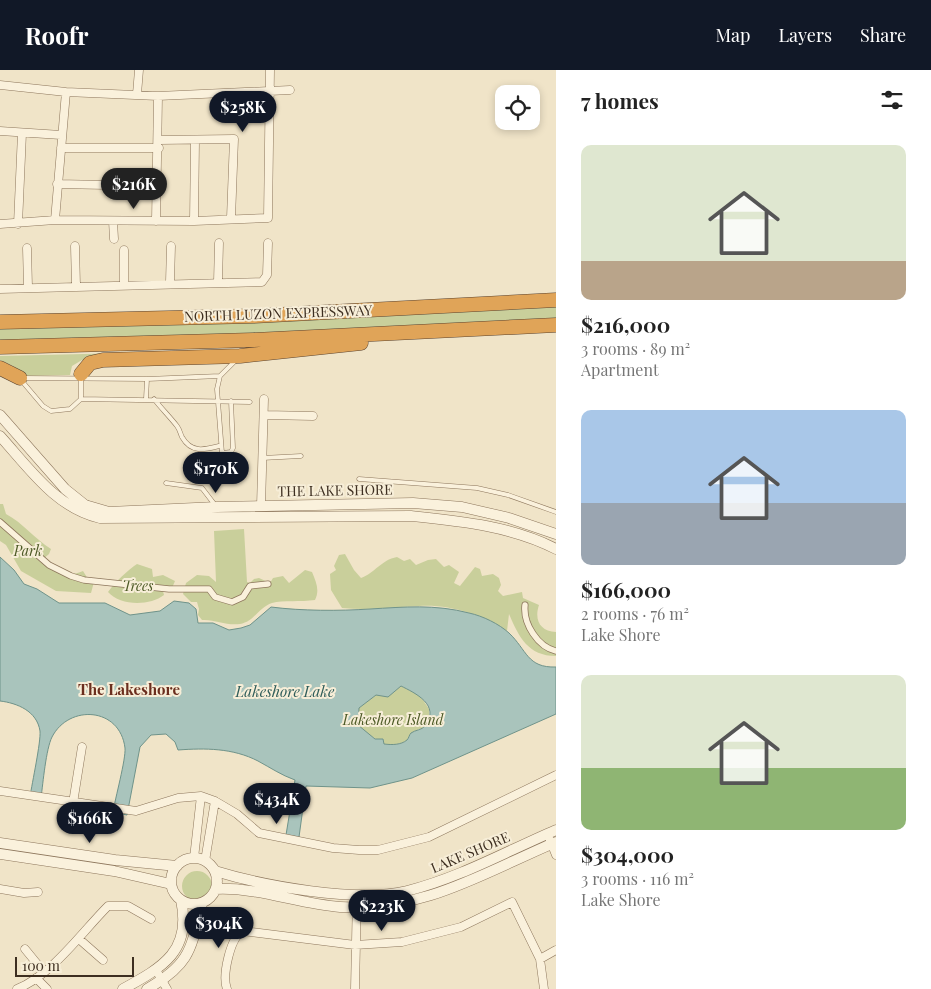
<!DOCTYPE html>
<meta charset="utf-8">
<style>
body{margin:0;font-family:"Playfair Display",serif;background:#f2f2f2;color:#222;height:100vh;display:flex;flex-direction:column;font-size:19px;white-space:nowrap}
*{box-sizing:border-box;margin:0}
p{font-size:16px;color:#767676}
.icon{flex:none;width:28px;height:28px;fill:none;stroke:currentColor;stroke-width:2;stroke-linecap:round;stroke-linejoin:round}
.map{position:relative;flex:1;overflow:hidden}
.sheet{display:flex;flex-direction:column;background:#fff;width:375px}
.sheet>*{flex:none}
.buttons{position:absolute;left:495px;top:15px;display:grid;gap:10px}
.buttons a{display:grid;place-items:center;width:45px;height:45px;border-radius:10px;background:#fff;box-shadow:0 2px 8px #0003;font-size:25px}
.scale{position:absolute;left:15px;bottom:12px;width:119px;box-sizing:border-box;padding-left:5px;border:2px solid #3d2e20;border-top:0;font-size:14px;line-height:18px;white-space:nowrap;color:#3d2e20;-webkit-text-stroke:4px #f7eed8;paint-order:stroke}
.price{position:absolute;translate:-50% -42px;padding:0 11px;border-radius:18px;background:#111827;color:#fff;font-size:16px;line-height:32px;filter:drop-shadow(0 1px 2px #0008)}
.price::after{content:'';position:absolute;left:50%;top:30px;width:15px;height:11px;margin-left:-8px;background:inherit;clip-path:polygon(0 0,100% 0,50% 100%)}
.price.active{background:#222;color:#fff}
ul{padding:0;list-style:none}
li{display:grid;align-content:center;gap:10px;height:265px;padding:0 25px}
li span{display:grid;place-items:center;height:155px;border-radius:10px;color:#555}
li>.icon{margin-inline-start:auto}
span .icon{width:90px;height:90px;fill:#fffc;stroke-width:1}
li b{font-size:21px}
h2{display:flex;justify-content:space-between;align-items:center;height:60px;padding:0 25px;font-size:21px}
header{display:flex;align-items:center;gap:30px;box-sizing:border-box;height:70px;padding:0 25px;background:#111827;color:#fff}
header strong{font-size:24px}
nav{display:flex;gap:28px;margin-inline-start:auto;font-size:18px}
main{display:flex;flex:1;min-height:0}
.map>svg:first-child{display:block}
.green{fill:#c9cf9b}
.water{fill:#a9c4bc;stroke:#6f938a;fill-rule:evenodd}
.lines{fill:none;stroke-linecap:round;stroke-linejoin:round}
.service-casing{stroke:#8d765c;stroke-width:5}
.pedestrian-casing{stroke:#8d765c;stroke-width:7}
.minor-casing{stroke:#8d765c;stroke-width:9}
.tertiary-casing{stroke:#8d765c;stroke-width:11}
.motorway-casing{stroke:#5b4430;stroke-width:15}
.service{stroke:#faf1dc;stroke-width:4}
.pedestrian{stroke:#faf1dc;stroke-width:5.5}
.minor{stroke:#faf1dc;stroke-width:8}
.tertiary{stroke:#faf1dc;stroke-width:10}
.motorway{stroke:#e0a458;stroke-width:14}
.labels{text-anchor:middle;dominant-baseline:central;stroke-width:4;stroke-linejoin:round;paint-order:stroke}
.street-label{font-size:14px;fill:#3d2e20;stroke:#f7eed8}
.park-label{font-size:14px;font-style:italic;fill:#4d5a26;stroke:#f7eed8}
.neighbourhood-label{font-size:15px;font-weight:bold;fill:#6b2e1e;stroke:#f7eed8}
.water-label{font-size:15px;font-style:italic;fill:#2f5d5a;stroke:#f7eed8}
</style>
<header>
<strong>Roofr</strong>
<nav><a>Map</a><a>Layers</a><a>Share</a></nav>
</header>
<main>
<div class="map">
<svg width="556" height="919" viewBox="0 0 556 919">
<rect width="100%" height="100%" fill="#f0e4c8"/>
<path class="green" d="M556,234v16l-318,15 -238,8v-17z
M126,283l-44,7 -10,6 -2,9 -51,1 -6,-10 -13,-6v-4z
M0,434h3l3,10c17,9 29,25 45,35l-2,5 -7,6c12,12 23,19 41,11l5,8 6,3 -3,11 -35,-2 -35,-20 -15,-26 -6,-4z
M244,459l3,53 3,1 4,-4 5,-1 11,5 3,-5 10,-2 6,7 16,-13 7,2c4,10 8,18 3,28 -14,2 -32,0 -43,3 -13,4 -18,19 -32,21 -14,2 -25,-5 -38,-4l-4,-5 1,-6 -2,-7h-6l-8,-8 3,-11 11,-8 12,1 7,6 -2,-51z
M345,484l9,16 7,8c14,-5 20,-18 36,-21l7,4 6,-2 6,6 12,-5 8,-1 8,8 5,-2 10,7 -5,11 6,3 15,-19 5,2 2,7 11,-2 6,4 2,7 -3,6 5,5 19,-4 1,6 16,7c-5,15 1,26 17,27v24c-28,0 -37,-19 -47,-42l-2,17c-25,-16 -57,-27 -88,-25 -25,1 -51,5 -77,2l-11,-18 -1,-16 6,-4 -2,-4 5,-11z
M137,494l15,5 1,8 10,-2 12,6 -3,7 -9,3 1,4c-14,11 -44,11 -56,-3 6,-9 21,-23 29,-28z
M401,616l18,8 10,15v10l-5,8 -13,6 -4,8 -12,4 -11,-1 -21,-13 -5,-6 1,-17 17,-13 18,-4z
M182 816a15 15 0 1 1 30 0a15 15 0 1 1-30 0Z"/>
<path class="water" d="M0,487l14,13 10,14 13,5 22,14h46l25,12 30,-4 14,-10 15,2 7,6 2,14h15l16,7 12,-2 9,-3 21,-18c31,4 68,4 99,2 34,-2 65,-5 99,4 14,3 30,11 40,20 18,17 18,35 47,34v47l-144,64 -42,10 -64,-2 -7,51 -13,-2 9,-55c-14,-5 -24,-12 -37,-19 -25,-13 -53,-13 -80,-11l-3,-8 -9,-8 -15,1 -11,12 -13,68 -14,-3c2,-13 13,-53 12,-64 -5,-41 -56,-44 -73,-11 -6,12 -9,46 -11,61l-11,-1c2,-14 11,-55 10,-66 -3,-20 -23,-28 -40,-30zM401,616c14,7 40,19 24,40 -3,4 -10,4 -14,7 -2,2 -2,5 -4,7 -6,5 -15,5 -23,4l-1,-5h-8l-17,-14 1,-17 17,-13 12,2z"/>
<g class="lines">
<g class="service-casing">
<path id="service" d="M81,306v23
M22,308l125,1 73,-3
M21,310l22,26 8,5 19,-2 11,-10 169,3
M146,329l1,-20
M154,329c7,9 16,18 23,27 3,4 3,7 5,11 9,16 22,13 37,9
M231,331l2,47 -2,4 -9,1 -5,-64 3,-13 15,-15
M262,388l39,-2
M359,409l118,9 31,7 48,17
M166,413l36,5 13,17"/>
</g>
<g class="pedestrian-casing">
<path id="pedestrian" d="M0,452l49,43 22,11 13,4 85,9h40l6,8 17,5 11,-5 7,-11 18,-2
M525,535c-2,19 13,42 31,46"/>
</g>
<g class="minor-casing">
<path id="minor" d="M0,15l66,7 92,4 132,-6
M137,24l2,-24
M0,61l61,4
M159,70l75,-1 -3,79
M61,78h98
M57,114l99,2
M55,150l11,-128
M113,151l1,18
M156,151l2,-125
M194,151l1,-80
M0,154l55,-4 139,1 74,-3 2,-148
M18,154l4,-91
M75,176l1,40
M27,178l1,39
M124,180v34
M170,212l1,-36
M218,212l1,-39
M0,219l262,-7 5,-7 1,-32
M265,345l48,1
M261,436l3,-107
M0,721l136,20 42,-13 23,-2 14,5 22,13 22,19 74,15 26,2h19l51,-13 127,-62
M73,733l9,-56
M550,770l6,15
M194,788l7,-62
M205,791l10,-60
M0,819l24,4 14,-1
M79,869l24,21
M25,879l18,22
M540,889l16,-9
M156,900l11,19
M36,908l11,11
M17,919c36,-15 64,-56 91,-83h20l23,13
M227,919c-5,-13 3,-52 16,-58l112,14 47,-3 59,-15 51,-25 28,57 4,30
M355,919l2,-94"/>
</g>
<g class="tertiary-casing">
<path id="tertiary" d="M0,345l65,74 20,16 24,7 108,-5 196,-4 49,4 47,11 47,16
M0,366c29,32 56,72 100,82l311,-2c48,5 101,10 145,33
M0,773l115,17 62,6
M0,784l114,17 57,13
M171 811a23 23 0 1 1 46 0a23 23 0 1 1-46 0Z
M215,801c49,15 142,32 192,20 52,-13 100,-40 149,-61
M216,819c42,-2 83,15 124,18 83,5 143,-34 216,-65
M123,919c40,-22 69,-38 58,-89
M147,919c44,-25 44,-40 55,-86"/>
</g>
<g class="motorway-casing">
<path id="motorway" d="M0,252l253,-6 303,-16
M0,277l253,-7 303,-15
M0,298l20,10
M81,304l9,-11 13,-3 137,-4 121,-13"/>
</g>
<use href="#service" class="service"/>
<use href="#pedestrian" class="pedestrian"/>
<use href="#minor" class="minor"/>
<use href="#tertiary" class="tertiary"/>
<use href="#motorway" class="motorway"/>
</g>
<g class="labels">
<g class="street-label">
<text transform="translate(278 243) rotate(-2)">NORTH LUZON EXPRESSWAY</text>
<text transform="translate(335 420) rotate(-1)">THE LAKE SHORE</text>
<text transform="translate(470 782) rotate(-23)">LAKE SHORE</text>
</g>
<g class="park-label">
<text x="28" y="480">Park</text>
<text x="138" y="515">Trees</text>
<text x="393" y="649">Lakeshore Island</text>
</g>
<g class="neighbourhood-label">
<text x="129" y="619">The Lakeshore</text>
</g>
<g class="water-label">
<text x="285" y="621">Lakeshore Lake</text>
</g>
</g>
</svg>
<div class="buttons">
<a><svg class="icon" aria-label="locate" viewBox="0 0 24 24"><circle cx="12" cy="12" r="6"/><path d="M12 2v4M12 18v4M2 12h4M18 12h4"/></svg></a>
</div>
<div class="scale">100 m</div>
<b class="price" style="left:243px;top:63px">$258K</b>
<b class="price active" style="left:134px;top:140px">$216K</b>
<b class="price" style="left:216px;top:424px">$170K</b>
<b class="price" style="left:277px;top:755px">$434K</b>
<b class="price" style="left:90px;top:774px">$166K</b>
<b class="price" style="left:382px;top:862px">$223K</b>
<b class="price" style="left:219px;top:879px">$304K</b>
</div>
<section class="sheet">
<h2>7 homes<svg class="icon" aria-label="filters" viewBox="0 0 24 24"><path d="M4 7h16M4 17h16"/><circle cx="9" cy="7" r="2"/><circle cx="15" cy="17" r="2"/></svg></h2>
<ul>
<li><span style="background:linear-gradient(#dfe7d0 75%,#b9a48a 0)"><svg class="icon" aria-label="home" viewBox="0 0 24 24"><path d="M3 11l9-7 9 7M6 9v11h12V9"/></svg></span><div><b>$216,000</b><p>3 rooms · 89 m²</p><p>Apartment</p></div></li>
<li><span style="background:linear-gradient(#a9c7e8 60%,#9aa5b1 0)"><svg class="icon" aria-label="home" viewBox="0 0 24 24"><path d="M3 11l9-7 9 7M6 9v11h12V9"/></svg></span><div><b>$166,000</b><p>2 rooms · 76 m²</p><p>Lake Shore</p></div></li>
<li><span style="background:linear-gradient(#dfe7d0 60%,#8fb573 0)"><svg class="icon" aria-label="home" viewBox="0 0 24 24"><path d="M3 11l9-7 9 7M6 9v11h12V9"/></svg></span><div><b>$304,000</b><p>3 rooms · 116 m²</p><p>Lake Shore</p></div></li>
</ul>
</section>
</main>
